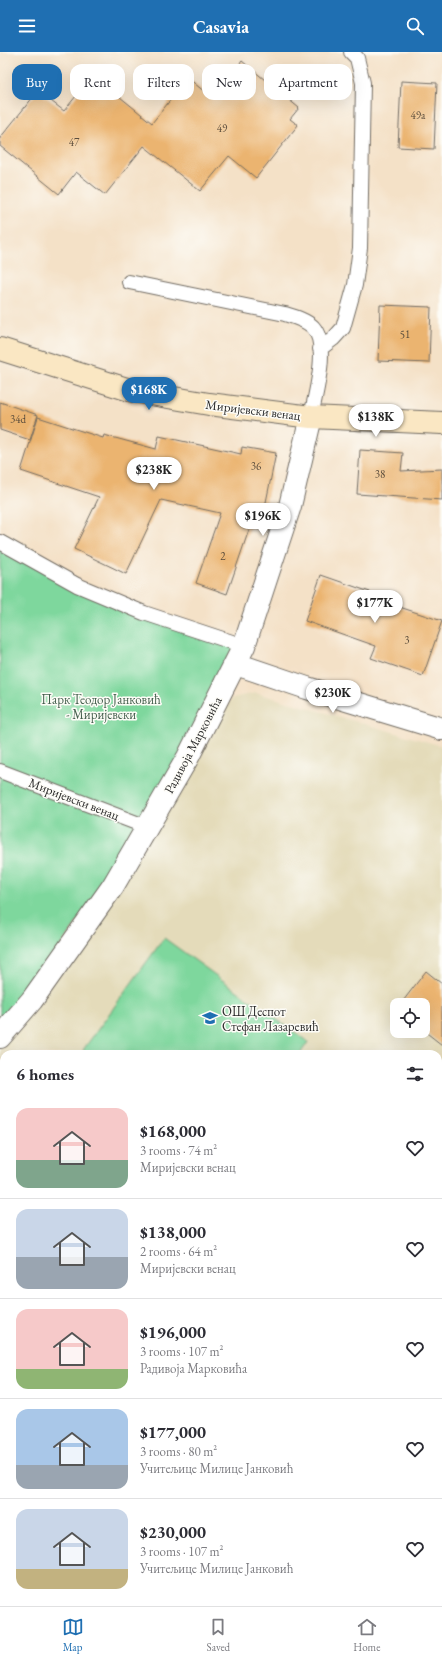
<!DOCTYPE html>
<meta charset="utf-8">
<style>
body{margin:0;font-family:"EB Garamond",serif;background:#f7f7f7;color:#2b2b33;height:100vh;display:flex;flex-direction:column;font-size:15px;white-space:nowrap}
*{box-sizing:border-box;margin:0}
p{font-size:13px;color:#7c7c81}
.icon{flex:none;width:22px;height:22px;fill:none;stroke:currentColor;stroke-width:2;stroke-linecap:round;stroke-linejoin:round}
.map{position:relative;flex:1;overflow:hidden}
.drawer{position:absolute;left:0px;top:998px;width:442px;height:556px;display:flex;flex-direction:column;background:#fff;border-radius:12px 12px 0 0;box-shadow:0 4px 16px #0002}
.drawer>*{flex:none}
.banner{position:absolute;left:12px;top:12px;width:418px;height:36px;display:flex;gap:8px}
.fabs{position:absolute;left:390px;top:946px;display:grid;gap:8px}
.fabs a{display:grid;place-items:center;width:40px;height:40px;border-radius:8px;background:#fff;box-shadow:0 4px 16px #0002;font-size:20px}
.price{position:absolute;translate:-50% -34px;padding:0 9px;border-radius:14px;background:#fff;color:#222;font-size:13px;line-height:26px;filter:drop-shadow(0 1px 2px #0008)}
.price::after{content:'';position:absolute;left:50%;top:24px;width:12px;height:9px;margin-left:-6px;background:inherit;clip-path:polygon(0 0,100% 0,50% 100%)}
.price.active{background:#1f6fb2;color:#fff}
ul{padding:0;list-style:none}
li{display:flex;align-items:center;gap:12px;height:100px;padding:0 16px}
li+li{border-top:1px solid #e1e1e2}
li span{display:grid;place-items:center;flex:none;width:112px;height:80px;border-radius:12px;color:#555}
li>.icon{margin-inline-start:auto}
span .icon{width:48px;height:48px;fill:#fffc;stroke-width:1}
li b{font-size:17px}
h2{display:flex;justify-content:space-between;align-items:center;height:48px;padding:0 16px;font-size:17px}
.tag{padding:0 14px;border-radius:12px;background:#fff;box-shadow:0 4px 16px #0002;font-size:14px;line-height:36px}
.tag.active{background:#1f6fb2;color:#fff}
header{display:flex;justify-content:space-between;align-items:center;height:52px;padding:0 16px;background:#1f6fb2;color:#fff;font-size:18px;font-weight:700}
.tabs{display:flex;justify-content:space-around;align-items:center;height:56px;border-top:1px solid #e1e1e2;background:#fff;font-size:11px;color:#7c7c81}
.tabs a{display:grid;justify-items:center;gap:2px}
.tabs .active{color:#1f6fb2}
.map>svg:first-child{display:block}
.built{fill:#e4dbba;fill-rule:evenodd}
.green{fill:#7ed79d;stroke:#548164}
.building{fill:#ebb470}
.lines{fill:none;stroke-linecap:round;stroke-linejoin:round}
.lane-casing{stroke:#716b62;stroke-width:16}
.street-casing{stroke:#716b62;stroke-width:24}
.secondary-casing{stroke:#716b62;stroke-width:24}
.lane{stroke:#fff;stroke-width:14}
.street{stroke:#fff;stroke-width:22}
.secondary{stroke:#fae7c3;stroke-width:22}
.labels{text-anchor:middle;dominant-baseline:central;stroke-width:3;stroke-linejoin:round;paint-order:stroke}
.number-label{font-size:11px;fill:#5b4d3c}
.street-label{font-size:13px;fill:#2b2b2b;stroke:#fdfcf7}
.park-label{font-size:13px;fill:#445f4d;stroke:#fdfcf7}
.poi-label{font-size:13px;fill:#2b2b2b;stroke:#fdfcf7;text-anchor:start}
</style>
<header><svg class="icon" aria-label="menu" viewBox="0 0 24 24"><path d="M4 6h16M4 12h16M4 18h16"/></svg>Casavia<svg class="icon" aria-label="search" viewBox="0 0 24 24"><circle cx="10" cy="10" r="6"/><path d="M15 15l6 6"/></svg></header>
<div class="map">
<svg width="442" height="1554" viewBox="0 0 442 1554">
<rect width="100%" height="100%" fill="#fdfcf7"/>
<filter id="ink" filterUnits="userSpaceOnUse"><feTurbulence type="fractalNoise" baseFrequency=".025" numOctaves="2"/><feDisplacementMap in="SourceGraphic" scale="8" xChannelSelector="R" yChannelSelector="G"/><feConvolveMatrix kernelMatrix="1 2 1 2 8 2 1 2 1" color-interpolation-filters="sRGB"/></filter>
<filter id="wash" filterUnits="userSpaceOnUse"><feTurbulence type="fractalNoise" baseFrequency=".012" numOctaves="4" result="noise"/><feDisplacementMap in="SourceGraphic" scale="16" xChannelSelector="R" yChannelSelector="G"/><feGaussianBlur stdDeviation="0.9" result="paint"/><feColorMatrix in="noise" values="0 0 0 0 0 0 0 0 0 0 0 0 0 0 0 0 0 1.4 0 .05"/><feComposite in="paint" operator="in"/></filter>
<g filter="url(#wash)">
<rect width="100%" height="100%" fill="#f4e1c7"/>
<path class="built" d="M256,641l186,53v582l-4,-2v-272h-434v31l-4,-3v-37l143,-195 89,-152zM397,953h26v26h-26z"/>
<path class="green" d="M0,490l77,43 167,61 -56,111 -188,280z
M164,886l144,104 -8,12h-212l-5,-4z
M0,1069l4,3v97l-4,-2z
M438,1302l4,1v62l-4,-1z"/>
<g id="blocks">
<path class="building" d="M242,9l57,47 -9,11 8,6 -42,53 -27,-22 -29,35 -56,-45 -39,49 -29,-23 -17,22 -59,-48v-8l38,-47 26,20 29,-36 59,48 36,-45 24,20z
M401,29l36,2 -3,66 -36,-2z
M380,253l51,2 -2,56 -51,-2z
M0,350l38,13 -8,25 -30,-10z
M38,365l65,21 1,-3 52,14 3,-13 82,18 1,-7 34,6 -13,64 -9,-2 -27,79 -31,-11 24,-70 -59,-13 -35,74 -52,-25 25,-52 -78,-26z
M360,398l43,3 -2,18 41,-2v31l-85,-6z
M321,523l49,17 -1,5 73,24 -19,55 -52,-18 5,-12 -71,-25z
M426,919l16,13v61l-19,-15v-25h-23z"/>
</g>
</g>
<g filter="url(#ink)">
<use href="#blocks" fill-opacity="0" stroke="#716b62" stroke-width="1"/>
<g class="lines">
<g class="lane-casing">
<path id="lane" d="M129,230l156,32c10,3 21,6 28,13 17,19 2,67 -2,90
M320,297l13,-10 10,-11 12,-43 5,-37 3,-165 -6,-25 -6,-6
M0,490l77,43 67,28 100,33
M0,719l147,56"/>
</g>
<g class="street-casing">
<path id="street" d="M236,612l71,24 135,41
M0,985l32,-37 81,-114 75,-129 56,-111 46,-140 21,-89
M0,1051l4,3
M0,1196l4,3
M438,1287l4,1
M438,1392l4,1
M0,1505l4,1
M329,1550l13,4"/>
</g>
<g class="secondary-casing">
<path id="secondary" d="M0,297l133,42 76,13 102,13 131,6"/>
</g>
<use href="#lane" class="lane"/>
<use href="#street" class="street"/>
<use href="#secondary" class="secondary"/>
</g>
</g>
<defs>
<g id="school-bare" transform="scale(1.2)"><path d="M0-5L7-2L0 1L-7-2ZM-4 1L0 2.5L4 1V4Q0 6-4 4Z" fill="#1f6fb2" stroke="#fdfcf7" stroke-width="2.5" paint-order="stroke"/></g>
</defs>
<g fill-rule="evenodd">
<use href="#school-bare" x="210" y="966"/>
</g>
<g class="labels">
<g class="number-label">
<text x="418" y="63">49a</text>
<text x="222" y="76">49</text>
<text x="74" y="90">47</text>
<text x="405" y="282">51</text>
<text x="18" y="367">34d</text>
<text x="256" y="414">36</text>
<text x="380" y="422">38</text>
<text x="223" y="504">2</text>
<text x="407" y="588">3</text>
</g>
<g class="street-label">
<text transform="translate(253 358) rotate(7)">Миријевски венац</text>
<text transform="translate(193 693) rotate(-62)">Радивоја Марковића</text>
<text transform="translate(74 747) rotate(21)">Миријевски венац</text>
</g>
<g class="park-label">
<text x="101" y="647">Парк Теодор Јанковић<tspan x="101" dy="15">- Миријевски</tspan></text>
</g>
<g class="poi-label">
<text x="222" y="959">ОШ Деспот<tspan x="222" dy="15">Стефан Лазаревић</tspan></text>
</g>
</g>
</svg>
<div class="fabs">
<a><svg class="icon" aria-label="locate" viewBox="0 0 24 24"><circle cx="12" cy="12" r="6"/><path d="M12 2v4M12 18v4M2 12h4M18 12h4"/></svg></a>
</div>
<b class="price active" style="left:149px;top:359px">$168K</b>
<b class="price" style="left:376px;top:386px">$138K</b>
<b class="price" style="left:154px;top:439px">$238K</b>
<b class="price" style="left:263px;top:485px">$196K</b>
<b class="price" style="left:375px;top:572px">$177K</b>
<b class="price" style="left:333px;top:662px">$230K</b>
<div class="banner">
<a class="tag active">Buy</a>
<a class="tag">Rent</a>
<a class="tag">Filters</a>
<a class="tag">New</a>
<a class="tag">Apartment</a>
</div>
<section class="drawer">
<h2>6 homes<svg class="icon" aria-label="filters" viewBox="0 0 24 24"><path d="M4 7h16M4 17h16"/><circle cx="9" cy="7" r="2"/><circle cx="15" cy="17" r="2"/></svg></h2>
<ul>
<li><span style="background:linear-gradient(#f6c9c9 65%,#7fa58c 0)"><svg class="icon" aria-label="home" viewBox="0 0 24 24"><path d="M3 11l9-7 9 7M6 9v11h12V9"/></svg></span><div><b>$168,000</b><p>3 rooms · 74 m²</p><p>Миријевски венац</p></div><svg class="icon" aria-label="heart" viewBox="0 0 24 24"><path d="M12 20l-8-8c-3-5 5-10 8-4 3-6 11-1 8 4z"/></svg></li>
<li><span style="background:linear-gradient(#c9d6e8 60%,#9aa5b1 0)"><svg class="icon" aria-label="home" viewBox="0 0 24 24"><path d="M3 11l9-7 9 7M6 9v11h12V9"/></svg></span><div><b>$138,000</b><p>2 rooms · 64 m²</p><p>Миријевски венац</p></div><svg class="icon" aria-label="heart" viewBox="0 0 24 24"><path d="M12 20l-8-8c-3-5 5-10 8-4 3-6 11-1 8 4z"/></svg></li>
<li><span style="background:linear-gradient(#f6c9c9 75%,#8fb573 0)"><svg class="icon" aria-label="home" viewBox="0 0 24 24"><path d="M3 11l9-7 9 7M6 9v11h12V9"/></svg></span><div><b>$196,000</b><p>3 rooms · 107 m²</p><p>Радивоја Марковића</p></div><svg class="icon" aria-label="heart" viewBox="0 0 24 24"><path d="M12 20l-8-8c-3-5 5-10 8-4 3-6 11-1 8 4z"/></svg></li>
<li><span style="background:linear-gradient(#a9c7e8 70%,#9aa5b1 0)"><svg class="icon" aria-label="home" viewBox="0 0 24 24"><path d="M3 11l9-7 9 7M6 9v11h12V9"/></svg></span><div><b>$177,000</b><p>3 rooms · 80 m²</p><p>Учитељице Милице Јанковић</p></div><svg class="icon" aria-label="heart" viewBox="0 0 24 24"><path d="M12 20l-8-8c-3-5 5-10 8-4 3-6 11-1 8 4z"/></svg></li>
<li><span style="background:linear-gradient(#c9d6e8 75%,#c2b280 0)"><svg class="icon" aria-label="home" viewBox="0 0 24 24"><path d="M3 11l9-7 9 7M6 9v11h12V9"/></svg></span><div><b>$230,000</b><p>3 rooms · 107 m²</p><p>Учитељице Милице Јанковић</p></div><svg class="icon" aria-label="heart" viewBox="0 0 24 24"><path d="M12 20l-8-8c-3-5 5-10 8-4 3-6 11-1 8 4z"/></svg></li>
</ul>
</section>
</div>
<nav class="tabs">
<a class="active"><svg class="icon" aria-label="map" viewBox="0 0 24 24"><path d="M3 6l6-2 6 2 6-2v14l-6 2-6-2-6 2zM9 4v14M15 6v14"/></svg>Map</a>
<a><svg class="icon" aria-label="saved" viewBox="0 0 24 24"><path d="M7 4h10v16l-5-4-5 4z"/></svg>Saved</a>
<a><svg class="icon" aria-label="home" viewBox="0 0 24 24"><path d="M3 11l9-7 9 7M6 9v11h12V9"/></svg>Home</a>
</nav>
